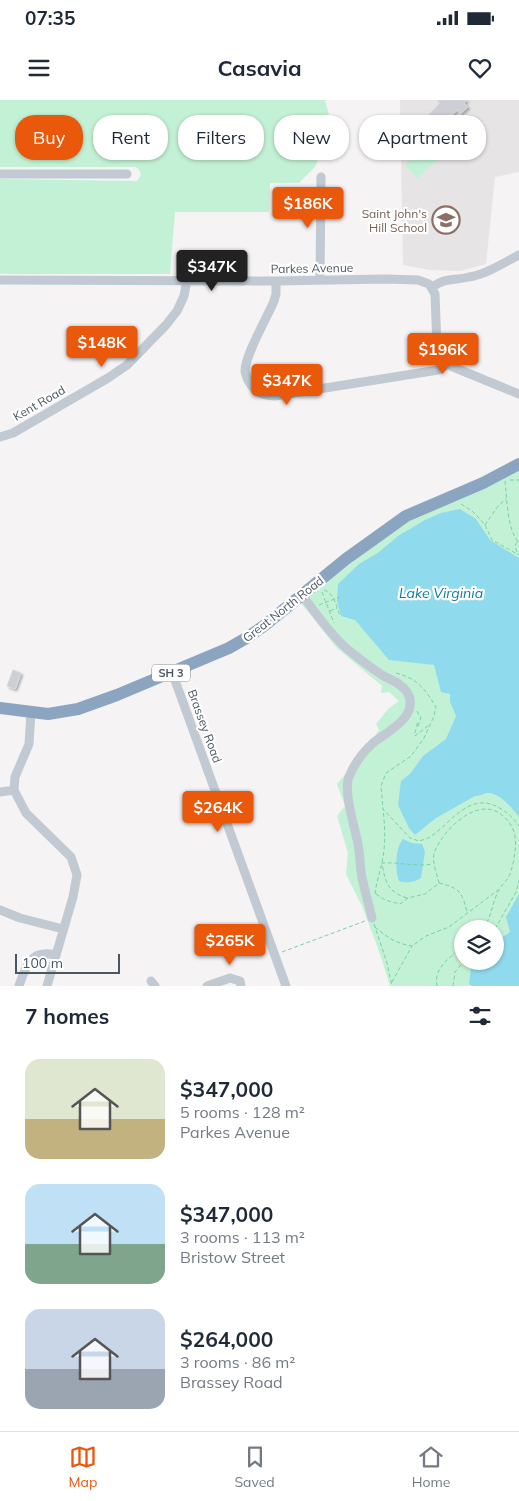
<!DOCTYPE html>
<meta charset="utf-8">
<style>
body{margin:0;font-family:Mulish,sans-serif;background:#f6f6f7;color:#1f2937;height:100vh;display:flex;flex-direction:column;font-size:19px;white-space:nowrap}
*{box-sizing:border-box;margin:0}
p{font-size:16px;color:#747a83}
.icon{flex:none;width:28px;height:28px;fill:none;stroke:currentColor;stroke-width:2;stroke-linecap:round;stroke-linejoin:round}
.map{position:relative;height:886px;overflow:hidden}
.sheet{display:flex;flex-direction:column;background:#fff;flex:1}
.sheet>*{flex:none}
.banner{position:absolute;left:15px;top:15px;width:490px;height:45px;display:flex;gap:10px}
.tools{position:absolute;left:454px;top:820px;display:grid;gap:10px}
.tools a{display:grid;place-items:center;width:50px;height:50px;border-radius:50%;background:#fff;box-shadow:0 1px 4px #0004;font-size:25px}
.scale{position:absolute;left:15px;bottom:12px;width:105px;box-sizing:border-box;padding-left:5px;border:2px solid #4a5661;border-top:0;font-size:14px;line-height:18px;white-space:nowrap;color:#4a5661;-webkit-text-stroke:4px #fff;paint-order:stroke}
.price{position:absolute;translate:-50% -42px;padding:0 11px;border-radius:5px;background:#ea580c;color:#fff;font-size:16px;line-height:32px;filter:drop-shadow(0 1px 2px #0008)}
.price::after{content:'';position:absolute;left:50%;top:30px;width:15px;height:11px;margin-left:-8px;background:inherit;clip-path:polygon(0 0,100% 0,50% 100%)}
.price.selected{background:#222;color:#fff}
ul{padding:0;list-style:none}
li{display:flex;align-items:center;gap:15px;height:125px;padding:0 25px}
li span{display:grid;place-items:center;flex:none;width:140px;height:100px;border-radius:15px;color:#555}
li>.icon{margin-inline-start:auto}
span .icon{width:60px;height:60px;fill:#fffc;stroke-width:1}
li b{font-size:21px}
h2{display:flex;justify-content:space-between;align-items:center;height:60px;padding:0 25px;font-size:21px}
.pill{padding:0 18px;border-radius:20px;background:#fff;box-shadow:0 1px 4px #0004;font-size:18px;line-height:45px}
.pill.selected{background:#ea580c;color:#fff}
.status{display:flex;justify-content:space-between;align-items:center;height:35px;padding:0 25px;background:#fff;direction:ltr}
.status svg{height:14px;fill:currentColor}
header{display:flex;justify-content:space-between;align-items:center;height:65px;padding:0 25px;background:#fff;font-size:22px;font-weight:700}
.tabs{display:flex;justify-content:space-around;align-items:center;height:70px;border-top:1px solid #e0e1e3;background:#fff;font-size:14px;color:#747a83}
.tabs a{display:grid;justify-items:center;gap:2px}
.tabs .selected{color:#ea580c}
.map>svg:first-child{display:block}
.education{fill:#e6e4e5}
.green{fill:#c3f1d5;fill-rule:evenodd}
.water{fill:#90daee}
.building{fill:#cdcfd5;stroke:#d7d9de;filter:url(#shadow)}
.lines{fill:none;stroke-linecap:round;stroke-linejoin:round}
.path{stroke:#7ad0a6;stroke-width:1;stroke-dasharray:4 2.5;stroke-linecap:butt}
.minor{stroke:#c1cad2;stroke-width:9}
.highway{stroke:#8ba5c1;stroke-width:12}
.labels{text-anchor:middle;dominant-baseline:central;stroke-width:4.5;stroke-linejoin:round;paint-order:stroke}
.shield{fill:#fff;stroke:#808990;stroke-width:1}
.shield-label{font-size:11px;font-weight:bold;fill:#4a5661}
.education-label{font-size:12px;fill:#785e54;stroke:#fff;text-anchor:end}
.street-label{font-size:12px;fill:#4a5661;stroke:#fff}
.water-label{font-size:14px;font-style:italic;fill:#0c7c9b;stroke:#fff}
</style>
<div class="status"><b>07:35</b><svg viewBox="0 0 49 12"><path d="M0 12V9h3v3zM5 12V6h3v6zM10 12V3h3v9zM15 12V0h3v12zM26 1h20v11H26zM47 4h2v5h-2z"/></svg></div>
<header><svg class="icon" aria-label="menu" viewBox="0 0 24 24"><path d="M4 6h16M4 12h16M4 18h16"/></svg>Casavia<svg class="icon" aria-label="heart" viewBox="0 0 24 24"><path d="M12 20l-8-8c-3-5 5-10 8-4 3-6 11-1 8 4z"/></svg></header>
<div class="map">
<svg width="519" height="886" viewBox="0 0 519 886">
<defs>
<filter id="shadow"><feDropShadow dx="2" dy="2" stdDeviation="1" flood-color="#0004"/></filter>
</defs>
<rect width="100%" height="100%" fill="#f5f3f3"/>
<path class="education" d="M400,0h119v72l-24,5 -9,87 -26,7 -30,-1 -27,-5z"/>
<path class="green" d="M0,0h325l7,27 -17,40 -16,16h-29l-1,29h-94l-5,62h-170v-95l137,2c5,-6 5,-9 -1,-14h-136z
M429,43l12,14 -24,21 -12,-13z
M519,368v518h-129l-11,-35 -17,-45 -16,-32 2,-21 -11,-37 8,-10 -8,-22 15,-18 27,-36 -3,-6 13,-16 10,-7 -10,-9 -8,1 1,-7 -46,-39 -35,-44 93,-74 54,-28zM462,829h33v32h-33z"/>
<path class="water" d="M460,409l16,10 14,21 29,18v259c-7,-9 -20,-25 -32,-24 -5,1 -7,3 -12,3l-39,22 -21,17 -6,-7 -11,-23 3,-24 9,-7 13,-18 23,-17 10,-23 -6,-14v-8l-9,-2 -7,-27 -45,-5 -34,-40 -14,-4 -4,-15 1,-17 21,-20 20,-12 19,-16 27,-16 16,-7z
M403,739l9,4 10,1 3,8 -4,26c-6,4 -15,6 -22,3 -4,-11 -4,-33 4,-42z
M519,794v92h-47l-3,-2 2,-16 6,-7h18v-19l15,-10 -4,-15z"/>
<path class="building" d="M437,0h30l-3,3 4,4 -8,7 -3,-4 -28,29 -10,-11v13h-14v-9h7l28,-29z
M469,37l7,11 -11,6 -6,-11z
M13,570l8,3 -6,16 -8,-3z"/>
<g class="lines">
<path class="path" d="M510,380h9
M505,381c2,18 2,49 14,62
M461,404l11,7 7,7 6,7 7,15 27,15
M485,425l13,-19 8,-7
M517,442l-2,4 2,7
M324,490c11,4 12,16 16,26
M322,492l12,31
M319,505l21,-8
M330,511l7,-3
M396,573c22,6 28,15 40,34l-2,9 -10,22 -13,18 -25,17 -5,13 2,23 27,29 9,3c3,-1 8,-2 11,-4 20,-13 38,-44 66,-31 10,5 17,11 23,20
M417,611l2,4 2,2 -3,9
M417,623v4l-2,5v4l14,-11
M439,783c-2,-9 -7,-20 -5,-30 2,-6 8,-15 12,-20 13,-16 39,-35 58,-16 6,5 10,12 11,20 2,8 -2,29 -5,37 -2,6 -8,10 -11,16 -7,12 -7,27 -16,39
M375,794c1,-11 5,-21 7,-32 4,-18 3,-35 1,-53
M376,794l9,6 15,4 8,-6 17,-4 14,-11c21,5 23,9 28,29
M407,798c-20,-6 -22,-17 -25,-35 18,-1 34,4 51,1
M374,824l13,39 5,23
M375,827c13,11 20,16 37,19l14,-10 23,-9 49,-37
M495,829l21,-37 3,-12
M282,852l83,-31
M392,882l20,-36
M437,886c-4,-18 13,-28 25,-39
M453,886l2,-14 9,-11"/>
<path class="minor" d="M0,74h127
M0,180l276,1 110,-2 32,1 11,4 6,10 2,53 2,10 14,10 66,27
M320,180l1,-103
M276,181v13l-2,7c-7,17 -29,54 -29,70 1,5 3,10 6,14 6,9 15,11 24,11l163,-26 10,-6
M432,187c15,-10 21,-6 37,-10 18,-3 34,-14 50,-22
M0,337l13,-4 95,-55 19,-13 39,-40 11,-14 7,-15 3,-16
M302,495c14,18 27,38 44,53 11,9 24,19 36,27 9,5 19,8 25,17 14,24 -20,40 -34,51 -10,9 -19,21 -24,34 -6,14 6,51 9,67 2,11 2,23 4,34 3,13 7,27 10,40
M172,572l114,314
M31,612l-2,32 -14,33 -1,13 12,23 45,44 6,18 -4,22 -26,89
M0,692l14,-2
M0,810l20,8 43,11
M151,881l4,5
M19,886c7,-20 11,-37 37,-31
M207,886l23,-8 10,3 1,5"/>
<path class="highway" d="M0,608l48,6 30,-5 39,-14 112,-47 19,-11 17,-12 81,-66 60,-43 77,-33 36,-19"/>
</g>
<defs>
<g id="school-ring" transform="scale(1.4375)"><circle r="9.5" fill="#fff" stroke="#8d6e63" stroke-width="1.5"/><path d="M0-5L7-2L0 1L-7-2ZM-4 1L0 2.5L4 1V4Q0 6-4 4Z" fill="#8d6e63"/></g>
</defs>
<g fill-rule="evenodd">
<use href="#school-ring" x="446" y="120"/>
</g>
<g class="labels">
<rect class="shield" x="152" y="564.5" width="38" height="17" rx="4"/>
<g class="shield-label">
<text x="171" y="573">SH 3</text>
</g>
<g class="education-label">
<text x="427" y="113">Saint John's<tspan x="427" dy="14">Hill School</tspan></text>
</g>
<g class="street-label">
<text transform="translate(312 168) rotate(-1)">Parkes Avenue</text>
<text transform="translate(39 303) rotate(-30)">Kent Road</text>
<text transform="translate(283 509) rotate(-38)">Great North Road</text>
<text transform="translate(205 626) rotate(70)">Brassey Road</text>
</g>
<g class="water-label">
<text x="441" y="493">Lake Virginia</text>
</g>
</g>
</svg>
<div class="tools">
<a><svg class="icon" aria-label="layers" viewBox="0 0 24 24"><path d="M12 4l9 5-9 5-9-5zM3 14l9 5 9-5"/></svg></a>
</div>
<div class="scale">100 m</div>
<b class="price" style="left:308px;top:129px">$186K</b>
<b class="price selected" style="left:212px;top:192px">$347K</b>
<b class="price" style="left:102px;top:268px">$148K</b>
<b class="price" style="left:443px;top:275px">$196K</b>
<b class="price" style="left:287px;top:306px">$347K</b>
<b class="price" style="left:218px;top:733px">$264K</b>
<b class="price" style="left:230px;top:866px">$265K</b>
<div class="banner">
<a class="pill selected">Buy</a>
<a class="pill">Rent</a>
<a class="pill">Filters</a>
<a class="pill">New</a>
<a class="pill">Apartment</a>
</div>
</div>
<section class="sheet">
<h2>7 homes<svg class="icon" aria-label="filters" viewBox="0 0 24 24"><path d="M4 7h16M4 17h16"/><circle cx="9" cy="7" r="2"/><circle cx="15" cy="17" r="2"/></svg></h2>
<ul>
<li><span style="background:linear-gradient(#dfe7d0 60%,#c2b280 0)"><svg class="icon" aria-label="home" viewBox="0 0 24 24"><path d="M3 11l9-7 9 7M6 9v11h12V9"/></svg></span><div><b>$347,000</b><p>5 rooms · 128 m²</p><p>Parkes Avenue</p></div></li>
<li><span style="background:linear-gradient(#bfe0f5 60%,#7fa58c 0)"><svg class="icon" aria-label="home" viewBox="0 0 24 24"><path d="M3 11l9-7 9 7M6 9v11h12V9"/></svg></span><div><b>$347,000</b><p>3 rooms · 113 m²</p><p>Bristow Street</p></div></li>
<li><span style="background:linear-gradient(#c9d6e8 60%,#9aa5b1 0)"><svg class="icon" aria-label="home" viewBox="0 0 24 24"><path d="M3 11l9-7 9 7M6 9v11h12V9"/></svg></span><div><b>$264,000</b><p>3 rooms · 86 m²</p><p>Brassey Road</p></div></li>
</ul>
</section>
<nav class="tabs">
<a class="selected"><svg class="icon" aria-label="map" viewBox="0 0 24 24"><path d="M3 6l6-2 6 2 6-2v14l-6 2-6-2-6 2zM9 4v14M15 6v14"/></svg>Map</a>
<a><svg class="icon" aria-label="saved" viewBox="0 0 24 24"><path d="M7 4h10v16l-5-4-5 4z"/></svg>Saved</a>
<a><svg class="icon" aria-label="home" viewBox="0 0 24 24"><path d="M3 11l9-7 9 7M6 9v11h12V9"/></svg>Home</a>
</nav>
